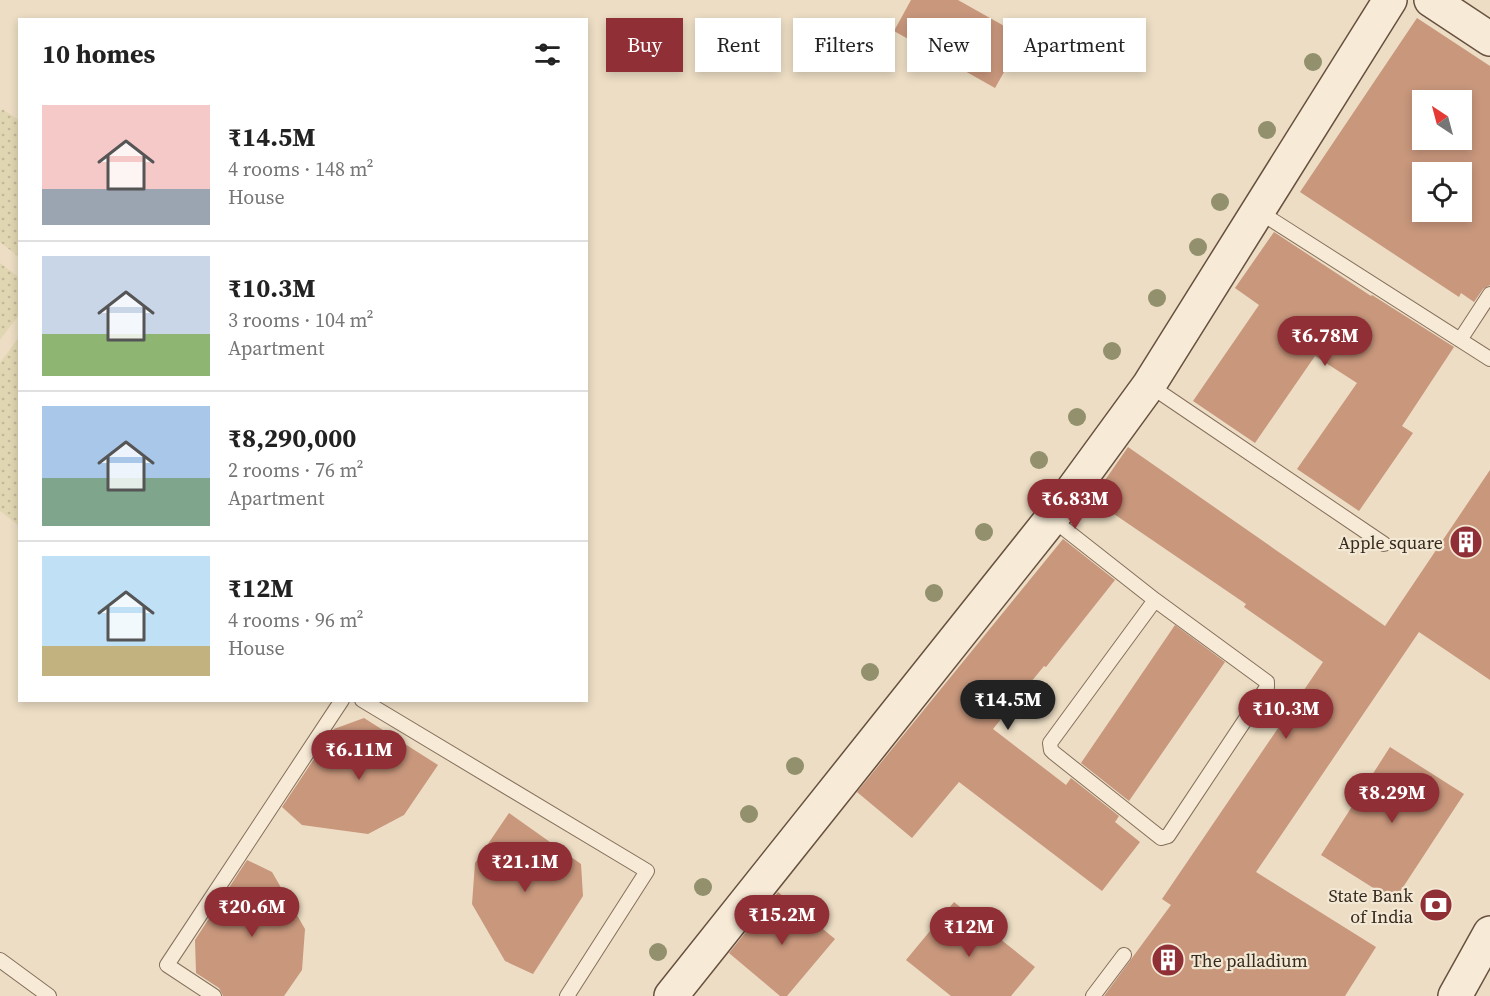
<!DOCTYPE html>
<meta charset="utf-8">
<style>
body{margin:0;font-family:"Source Serif 4",serif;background:#f6f6f6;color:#222;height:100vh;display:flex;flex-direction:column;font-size:22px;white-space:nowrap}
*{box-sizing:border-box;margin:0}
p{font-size:20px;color:#767676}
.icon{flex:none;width:33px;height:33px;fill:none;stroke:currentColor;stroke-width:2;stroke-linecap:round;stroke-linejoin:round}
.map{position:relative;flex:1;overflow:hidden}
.side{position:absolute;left:18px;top:18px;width:570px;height:684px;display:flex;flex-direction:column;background:#fff;border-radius:0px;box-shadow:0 3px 9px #0003}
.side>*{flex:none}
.banner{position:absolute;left:606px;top:18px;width:570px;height:54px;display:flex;gap:12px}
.needle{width:39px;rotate:324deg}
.fabs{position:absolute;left:1412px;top:90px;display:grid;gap:12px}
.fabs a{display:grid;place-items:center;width:60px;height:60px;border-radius:0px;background:#fff;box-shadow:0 3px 9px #0003;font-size:30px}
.price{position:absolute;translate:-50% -51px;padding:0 14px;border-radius:21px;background:#912f36;color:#fff;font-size:20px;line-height:39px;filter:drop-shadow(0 2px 3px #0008)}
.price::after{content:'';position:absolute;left:50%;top:36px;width:18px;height:14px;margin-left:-9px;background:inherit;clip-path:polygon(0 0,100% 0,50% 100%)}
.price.selected{background:#222;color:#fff}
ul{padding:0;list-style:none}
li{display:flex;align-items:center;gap:18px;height:150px;padding:0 24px}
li+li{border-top:2px solid #e0e0e0}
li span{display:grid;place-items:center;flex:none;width:168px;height:120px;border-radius:0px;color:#555}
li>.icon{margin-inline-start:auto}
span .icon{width:72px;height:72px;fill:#fffc;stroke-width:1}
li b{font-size:26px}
h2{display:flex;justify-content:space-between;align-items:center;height:72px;padding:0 24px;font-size:26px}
.chip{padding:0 21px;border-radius:0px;background:#fff;box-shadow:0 3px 9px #0003;font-size:21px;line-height:54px}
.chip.selected{background:#912f36;color:#fff}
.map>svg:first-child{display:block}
.farmland{fill:url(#farmland-dots)}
.building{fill:#c8977c;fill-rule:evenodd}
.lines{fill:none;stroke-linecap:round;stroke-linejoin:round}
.lane-casing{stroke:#856f5c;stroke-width:16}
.secondary-casing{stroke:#67503f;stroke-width:36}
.lane{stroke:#f7ebd7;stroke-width:14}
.secondary{stroke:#f7ebd7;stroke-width:33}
.tree{fill:#92906d}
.labels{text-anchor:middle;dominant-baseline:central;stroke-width:4.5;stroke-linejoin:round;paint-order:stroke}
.poi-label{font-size:18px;fill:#36291f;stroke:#f3e8d3;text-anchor:end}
</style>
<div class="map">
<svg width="1490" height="996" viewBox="0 0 1490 996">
<defs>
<pattern id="farmland-dots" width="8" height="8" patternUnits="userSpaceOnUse" patternTransform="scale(1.5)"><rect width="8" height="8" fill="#e1d6b2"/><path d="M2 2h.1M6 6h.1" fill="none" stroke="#c2b899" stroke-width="1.8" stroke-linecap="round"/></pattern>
</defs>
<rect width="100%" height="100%" fill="#ecddc4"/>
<path class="farmland" d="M2,109l17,11v137l-19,-15v-130z
M0,263l20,15 -1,37 -19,25z
M19,337v189l-19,-15v-148z"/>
<path class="building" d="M911,0h47l66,37 -29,51 -101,-57z
M1417,18l73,48v219l-7,4 -9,13 -13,-9 -2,4 -159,-105zM1422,100h39v40h-39zM1422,172h39v40h-39z
M1274,232l97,64 1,-1 82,52 -52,79 11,7 -54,78 -62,-42 60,-86 -42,-27 -60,87 -62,-42 66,-96 -24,-17z
M1128,447l257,179 105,-156v210l-71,-48 -163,240 120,75 -31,49h-241l67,-91 -9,-6 161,-237 -79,-55 2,-3 -154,-105z
M1063,539l52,41 -69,87 -2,-1 -51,63 73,56 5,-7 48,38 -4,6 25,20 -38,49 -143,-109 -47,56 -55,-46z
M1175,625l50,37 -96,139 -48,-38z
M364,718l74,47 -34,50 -36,19 -66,-9 -20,-18 52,-78z
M1390,747l74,47 -70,107 -73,-46z
M509,813l72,51 2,32 -50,78 -28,-13 -33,-57 3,-41z
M247,860l25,12 33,57 -3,41 -18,26h-61l-4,-8 -23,-15 -1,-33z
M778,892l57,47 -48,57h-7l-51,-43z
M954,902l81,65 -24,29h-60l-45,-36z"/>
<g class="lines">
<g class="lane-casing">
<path id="lane" d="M1258,211l232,148
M1460,340l30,-46
M1149,385l235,159
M1052,519l103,81 112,82v5l-99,149 -7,2 -107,-85 -3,-3 -1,-7 105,-143
M362,700l285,171 -80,125
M0,960l49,36
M214,996l-47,-31 175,-265
M1093,996l31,-41"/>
</g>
<g class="secondary-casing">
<path id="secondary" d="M1431,0l59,39
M671,996l381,-478 97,-133 241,-385
M1455,996l35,-63"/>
</g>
<use href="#lane" class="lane"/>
<use href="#secondary" class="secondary"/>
</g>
<g class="tree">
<circle cx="1313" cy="62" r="9"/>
<circle cx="1267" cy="130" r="9"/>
<circle cx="1220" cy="202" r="9"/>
<circle cx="1198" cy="247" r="9"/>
<circle cx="1157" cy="298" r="9"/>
<circle cx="1112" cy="351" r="9"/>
<circle cx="1077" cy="417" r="9"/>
<circle cx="1039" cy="460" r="9"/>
<circle cx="984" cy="532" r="9"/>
<circle cx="934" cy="593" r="9"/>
<circle cx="870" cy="672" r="9"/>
<circle cx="795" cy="766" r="9"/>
<circle cx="749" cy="814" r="9"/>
<circle cx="703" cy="887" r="9"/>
<circle cx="658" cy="952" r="9"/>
</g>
<defs>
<g id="building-disc" transform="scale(1.725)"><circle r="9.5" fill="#912f36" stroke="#f3e8d3"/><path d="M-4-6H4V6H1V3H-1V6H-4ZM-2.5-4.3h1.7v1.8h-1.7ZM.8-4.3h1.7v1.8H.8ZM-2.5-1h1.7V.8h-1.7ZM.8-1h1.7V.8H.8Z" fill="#fff"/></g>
<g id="bank-disc" transform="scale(1.725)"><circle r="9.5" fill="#912f36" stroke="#f3e8d3"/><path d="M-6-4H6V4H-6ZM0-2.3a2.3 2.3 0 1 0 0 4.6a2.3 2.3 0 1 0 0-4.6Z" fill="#fff"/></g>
</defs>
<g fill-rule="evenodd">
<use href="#building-disc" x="1466" y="542"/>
<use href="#bank-disc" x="1436" y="905"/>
<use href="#building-disc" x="1168" y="960"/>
</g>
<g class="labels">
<g class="poi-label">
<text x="1443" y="542">Apple square</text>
<text x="1413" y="895">State Bank<tspan x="1413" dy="21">of India</tspan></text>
<text x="1191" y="960" text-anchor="start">The palladium</text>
</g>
</g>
</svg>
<div class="fabs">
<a><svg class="needle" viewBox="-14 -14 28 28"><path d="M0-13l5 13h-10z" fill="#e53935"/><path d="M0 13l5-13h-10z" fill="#767676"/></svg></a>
<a><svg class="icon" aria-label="locate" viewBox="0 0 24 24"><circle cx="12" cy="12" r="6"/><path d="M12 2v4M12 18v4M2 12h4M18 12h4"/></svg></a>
</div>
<b class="price" style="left:1325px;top:367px">₹6.78M</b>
<b class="price" style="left:1075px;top:530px">₹6.83M</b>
<b class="price selected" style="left:1008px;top:731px">₹14.5M</b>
<b class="price" style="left:1286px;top:740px">₹10.3M</b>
<b class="price" style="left:359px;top:781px">₹6.11M</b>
<b class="price" style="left:1392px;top:824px">₹8.29M</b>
<b class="price" style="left:525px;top:893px">₹21.1M</b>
<b class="price" style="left:252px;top:938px">₹20.6M</b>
<b class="price" style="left:782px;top:946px">₹15.2M</b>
<b class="price" style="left:969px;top:958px">₹12M</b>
<div class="banner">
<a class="chip selected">Buy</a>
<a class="chip">Rent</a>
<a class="chip">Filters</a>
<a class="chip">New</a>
<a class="chip">Apartment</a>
</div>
<section class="side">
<h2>10 homes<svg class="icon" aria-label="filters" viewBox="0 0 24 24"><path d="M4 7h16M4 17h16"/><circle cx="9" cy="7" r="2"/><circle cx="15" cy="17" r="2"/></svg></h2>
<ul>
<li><span style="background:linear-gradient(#f6c9c9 70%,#9aa5b1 0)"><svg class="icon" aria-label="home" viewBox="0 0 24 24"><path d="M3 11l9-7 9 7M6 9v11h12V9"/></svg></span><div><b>₹14.5M</b><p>4 rooms · 148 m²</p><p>House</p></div></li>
<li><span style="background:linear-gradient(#c9d6e8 65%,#8fb573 0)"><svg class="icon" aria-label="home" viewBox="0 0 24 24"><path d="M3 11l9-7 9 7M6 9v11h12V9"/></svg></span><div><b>₹10.3M</b><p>3 rooms · 104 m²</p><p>Apartment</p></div></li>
<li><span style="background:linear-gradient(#a9c7e8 60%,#7fa58c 0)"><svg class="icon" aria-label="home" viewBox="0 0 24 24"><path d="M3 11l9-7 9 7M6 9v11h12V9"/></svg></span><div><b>₹8,290,000</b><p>2 rooms · 76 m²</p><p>Apartment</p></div></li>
<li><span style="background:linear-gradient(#bfe0f5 75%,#c2b280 0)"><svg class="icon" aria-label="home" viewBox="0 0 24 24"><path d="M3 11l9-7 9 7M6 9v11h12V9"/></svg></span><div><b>₹12M</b><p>4 rooms · 96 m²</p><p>House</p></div></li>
</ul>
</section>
</div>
